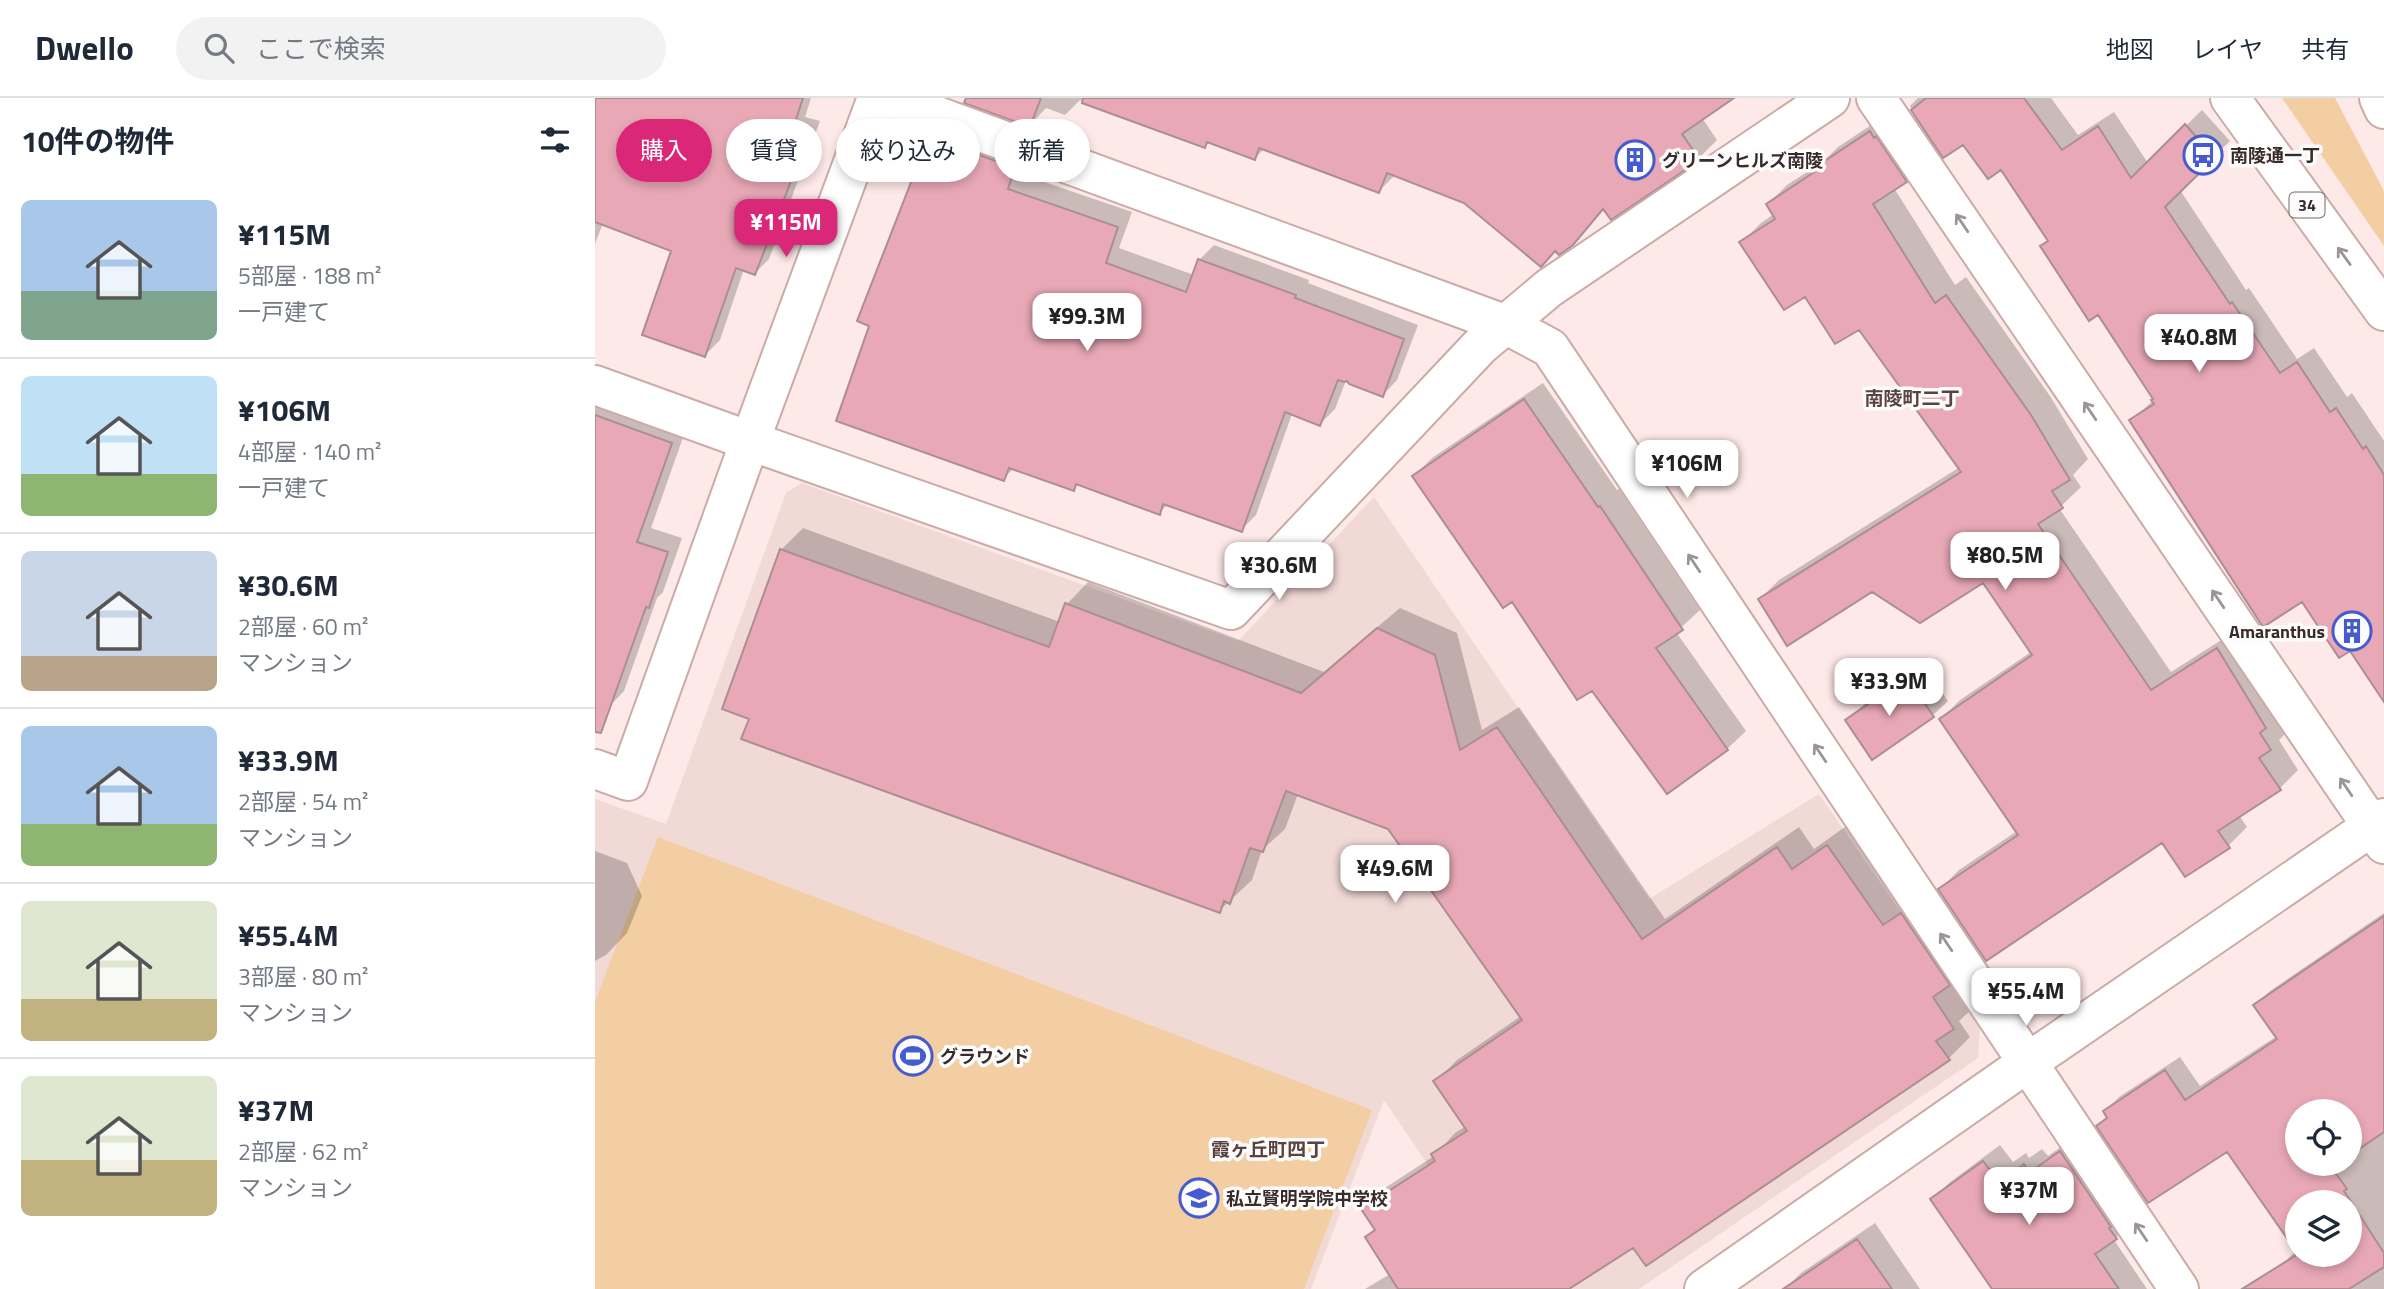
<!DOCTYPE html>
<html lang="ja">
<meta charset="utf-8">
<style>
body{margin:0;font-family:"Titillium Web","Noto Sans JP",sans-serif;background:#f2f2f3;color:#1f2937;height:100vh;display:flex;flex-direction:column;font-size:26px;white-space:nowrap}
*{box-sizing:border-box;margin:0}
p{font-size:23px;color:#747a83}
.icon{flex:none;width:38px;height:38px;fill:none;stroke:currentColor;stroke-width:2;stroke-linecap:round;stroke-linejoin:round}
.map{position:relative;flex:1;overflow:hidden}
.details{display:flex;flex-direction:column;background:#fff;width:595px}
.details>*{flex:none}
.top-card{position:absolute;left:21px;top:21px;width:665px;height:63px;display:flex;gap:14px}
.buttons{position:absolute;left:1690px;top:1001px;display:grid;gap:14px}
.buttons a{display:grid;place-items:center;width:77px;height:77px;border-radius:50%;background:#fff;box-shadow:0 4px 10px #0003;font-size:35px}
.price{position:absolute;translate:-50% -60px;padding:0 16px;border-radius:14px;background:#fff;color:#222;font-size:23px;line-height:46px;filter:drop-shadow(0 2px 4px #0008)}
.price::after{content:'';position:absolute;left:50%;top:42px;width:21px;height:16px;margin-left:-10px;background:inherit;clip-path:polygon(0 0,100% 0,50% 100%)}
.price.on{background:#db2777;color:#fff}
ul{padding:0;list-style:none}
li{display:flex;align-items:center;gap:21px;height:175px;padding:0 21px}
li+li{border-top:2px solid #e0e1e3}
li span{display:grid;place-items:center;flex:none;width:196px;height:140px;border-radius:10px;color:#555}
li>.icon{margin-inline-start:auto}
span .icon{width:84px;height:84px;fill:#fffc;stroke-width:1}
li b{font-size:30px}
h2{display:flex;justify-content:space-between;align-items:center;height:84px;padding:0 21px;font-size:30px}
.chip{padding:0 24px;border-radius:32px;background:#fff;box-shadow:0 4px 10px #0003;font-size:24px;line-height:63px}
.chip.on{background:#db2777;color:#fff}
header{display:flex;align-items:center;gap:42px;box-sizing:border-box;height:98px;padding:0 35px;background:#fff;border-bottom:2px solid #e0e1e3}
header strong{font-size:33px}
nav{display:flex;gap:38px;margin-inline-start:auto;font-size:24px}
.search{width:490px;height:63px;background:#f2f2f3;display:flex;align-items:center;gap:18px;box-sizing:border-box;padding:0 24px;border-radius:38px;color:#747a83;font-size:26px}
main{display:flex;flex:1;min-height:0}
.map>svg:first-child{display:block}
.built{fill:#f1d9d6}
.green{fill:#f2cea2}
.shadow{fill:#0003;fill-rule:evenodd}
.building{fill:#e8a8b6;stroke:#ab8e94;stroke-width:2;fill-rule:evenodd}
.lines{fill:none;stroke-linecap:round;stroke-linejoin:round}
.street-casing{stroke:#caaca7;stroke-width:42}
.secondary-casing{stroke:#caaca7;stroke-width:42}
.primary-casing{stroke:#caaca7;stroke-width:42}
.street{stroke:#fff;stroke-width:38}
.secondary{stroke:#fff;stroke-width:38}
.primary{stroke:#fff;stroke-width:38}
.oneway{stroke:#9c9594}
.labels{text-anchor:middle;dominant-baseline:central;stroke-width:7;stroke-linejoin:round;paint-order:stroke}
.shield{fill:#fcfcfc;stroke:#736a69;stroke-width:2}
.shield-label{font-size:16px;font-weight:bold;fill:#382b2a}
.poi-label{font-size:18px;font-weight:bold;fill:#382b2a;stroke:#fcfcfc;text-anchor:start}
.neighbourhood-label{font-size:19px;font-weight:bold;fill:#5c423f;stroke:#fcfcfc}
</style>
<header>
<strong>Dwello</strong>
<div class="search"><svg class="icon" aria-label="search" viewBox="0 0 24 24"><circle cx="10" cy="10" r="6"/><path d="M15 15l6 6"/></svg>ここで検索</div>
<nav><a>地図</a><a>レイヤ</a><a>共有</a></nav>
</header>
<main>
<section class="details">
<h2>10件の物件<svg class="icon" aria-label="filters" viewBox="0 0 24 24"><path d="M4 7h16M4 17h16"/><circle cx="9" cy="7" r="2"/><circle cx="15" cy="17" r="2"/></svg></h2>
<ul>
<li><span style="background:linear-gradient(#a9c7e8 65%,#7fa58c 0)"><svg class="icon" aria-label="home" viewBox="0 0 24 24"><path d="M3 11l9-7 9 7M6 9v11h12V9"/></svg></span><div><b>¥115M</b><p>5部屋 · 188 m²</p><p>一戸建て</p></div></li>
<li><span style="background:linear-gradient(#bfe0f5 70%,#8fb573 0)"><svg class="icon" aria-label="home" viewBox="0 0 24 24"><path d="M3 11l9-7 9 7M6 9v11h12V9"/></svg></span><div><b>¥106M</b><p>4部屋 · 140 m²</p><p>一戸建て</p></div></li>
<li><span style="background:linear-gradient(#c9d6e8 75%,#b9a48a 0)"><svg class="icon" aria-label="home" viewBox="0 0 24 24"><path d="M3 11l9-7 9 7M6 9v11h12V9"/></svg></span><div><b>¥30.6M</b><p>2部屋 · 60 m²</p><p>マンション</p></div></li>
<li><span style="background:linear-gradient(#a9c7e8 70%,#8fb573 0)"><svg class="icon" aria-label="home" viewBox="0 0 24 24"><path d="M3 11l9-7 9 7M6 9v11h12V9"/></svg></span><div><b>¥33.9M</b><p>2部屋 · 54 m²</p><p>マンション</p></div></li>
<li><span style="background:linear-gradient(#dfe7d0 70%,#c2b280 0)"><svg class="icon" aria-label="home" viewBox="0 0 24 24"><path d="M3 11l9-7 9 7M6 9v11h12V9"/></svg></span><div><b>¥55.4M</b><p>3部屋 · 80 m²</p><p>マンション</p></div></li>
<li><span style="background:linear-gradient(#dfe7d0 60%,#c2b280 0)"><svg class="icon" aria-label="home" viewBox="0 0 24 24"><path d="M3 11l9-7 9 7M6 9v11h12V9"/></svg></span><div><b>¥37M</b><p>2部屋 · 62 m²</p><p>マンション</p></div></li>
</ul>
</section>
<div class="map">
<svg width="1789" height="1191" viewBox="0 0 1789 1191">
<rect width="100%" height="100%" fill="#fde9e7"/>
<path class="built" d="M207,385l436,158 136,-144 275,402 170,-105 161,233 -2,31 -339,231h-127l-128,-189 -73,189h-716v-490l71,25 120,-331z"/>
<path class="green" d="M1687,0h53l49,93v55z
M63,739l714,273 -68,179h-709v-287z"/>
<path class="shadow" d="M0,0h216l-6,19 15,4 -51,138 -14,14 -11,-4 -24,71 -15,15 -32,-105 -70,-27 -8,21z
M372,0h764l-29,20 15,22 -18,18 -88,59 -6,-9 -33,36 -176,-70 -17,17 -114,-43 -10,10 -45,-17 -5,5 -125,-46 -15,15 -19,-7 -16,17z
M1323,0h133l27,37 36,-23 34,51 54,-53 28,31 -50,49 66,100 3,-2 48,71 17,-11 33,49 5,-4 32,48v258l-33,-51 -220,-228 24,-21 -57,-86 -56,-67 7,-7 -48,-72 -38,-24 -19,13 -34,-50z
M1296,14l34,50 -19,19 -12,7 61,97 11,-8 84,119 38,63 -15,16 8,12 -22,21 112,164 66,-42 52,100 -10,10 19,30 -19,19 -40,26 8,12 -19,19 -65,-5 -223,48 19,-19 58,-39 -76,-112 19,-19 71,-48 -48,-71 -223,18 19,-19 181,-113 -101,-140 -53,-33 -64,-52 19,-19 13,-9 -6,-10 19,-19 37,-24 14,-14z
M370,32l64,23 -8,21 111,38 -13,36 75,27 5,-15 15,-15 95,35 -1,3 110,42 -21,55 -14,15 -36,-17 -12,31 -15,15 -28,-10 -36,101 -15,15 -73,-26 -8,8 -81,-28 -6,5 -59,-21 -11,11 -131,-154 44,-152 15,-15 13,5 7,-18z
M948,285l74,107 2,-1 81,121 -24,22 70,99 -19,18 -60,43 -75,-104 -79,-88 -99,-124 18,-18z
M0,298l91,33 -35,99 31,10 -19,54 -6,6 -33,93 -14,15 -15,-6z
M208,430l257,94 7,-18 21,-22 236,90 76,-64 57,25 25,97 37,-23 146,212 134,-92 15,22 35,-25 126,182 -16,15 11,16 -22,22 -315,186 -66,44h-202l25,-15 -23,-37 9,-9 -13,-19 22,-21 49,-32 21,-23 11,-7 -30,-45 21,-21 64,-44 -132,-189 -91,-33 -13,35 -23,21 -10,30 -33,31 -468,-193 30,-168z
M1327,566l26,37 -15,14 -60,42 -26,-36 15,-15z
M0,753l32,12 15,33 -15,37 -21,22 -11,6z
M1789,815v376h-94l-13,-20 20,-19 -70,-100 -129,-24 10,-10 -3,-5 14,-14 61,-40 20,29 77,-50 -22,-31 15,-14zM1703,1013h52v53h-52zM1703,1104h52v53h-52z
M1483,1037l54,86 -18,19 33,49h-154l-61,-89 17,-17 51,-38 13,17 13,-9 3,5 13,-9 6,7z
M1280,1125l45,66h-135l16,-16z"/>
<path class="building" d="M0,0h208l-11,34 14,4 -10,32 -41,107 -19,-7 -31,89 -63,-22 29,-84 -76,-29z
M371,0h75l-11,29 -66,-24z
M488,0h651l-52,36 18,26 -89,60 -8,-11 -30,36 -14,10 -4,-4 -14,16 -77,-64 -77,-30 -8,20 -120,-45 -4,12 -48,-18 -2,6 -123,-45z
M1331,0h98l38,52 36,-24 33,52 54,-54 30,34 -50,49 65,97 2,-2 48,71 17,-11 33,50 6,-4 27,41 3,-3 18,29v227l-34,-51 -11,7 -37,-56 -39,25 -134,-207 25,-16 -3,-4 2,-1 -55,-84 -9,6 -49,-75 8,-5 -47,-71 -13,9 -25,-34 -20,13 -32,-48z
M1275,33l4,7 2,-2 31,46 -34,22 62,99 11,-8 85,120 39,65 -18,11 11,17 -25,16 113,166 66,-42 49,80 -6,5 11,17 -12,8 22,32 -63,41 12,17 -45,29 -23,-34 -176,118 -48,-72 80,-54 -79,-116 93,-64 -49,-72 -63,40 -48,-31 -85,54 -29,-47 203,-127 -102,-142 -24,14 -30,-47 -21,13 -45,-68 36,-23 -9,-15 53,-35 -2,-3z
M354,46l66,24 -7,21 110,38 -12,36 80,29 12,-33 98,36 -1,3 109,41 -21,58 -34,-13 -2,-3 -3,1 -6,-2 -18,46 -35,-14 -43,120 -79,-28 -3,11 -84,-31 -2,7 -65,-23 -5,13 -168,-60 33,-95 -12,-5 58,-149 21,7z
M929,301l74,108 2,-1 83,124 -27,18 72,102 -61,44 -75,-103 -15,9 -65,-98 -9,6 -91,-132z
M0,317l77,28 -35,99 31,10 -19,56 -3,-1 -45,126 -6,-1z
M185,451l269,98 16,-44 236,90 76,-65 58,27 25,95 37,-23 145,212 135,-92 15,22 35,-24 56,80 18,-12 49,72 -17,12 21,32 -18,12 14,19 -304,206 -13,-18 -64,41h-171l-33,-52 10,-7 -14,-21 74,-48 -4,-7 36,-23 -34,-50 89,-61 -134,-191 -102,-38 -23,61 -13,-4 -20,56 -6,-3 -4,12 -479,-174 8,-20 -27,-10z
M1312,579l27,40 -62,43 -27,-40z
M1789,818v216l-34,23v-44h-52v53h40l-6,4 15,21 -3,2 40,62v14l-35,22h-107l56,-35 -71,-102 -79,51 -52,-77 11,-8 -4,-7 62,-41 20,30 92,-61 -24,-34zM1703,1104h52v53h-52z
M1465,1053l51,76 -2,1 8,11 -22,15 24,35h-127l-62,-90 53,-38 13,17 12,-9 4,5 12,-10 6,8z
M1262,1141l35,50h-109z"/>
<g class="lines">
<g class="street-casing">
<path id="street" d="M293,0l619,227 43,23 629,941
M1281,0l508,746
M0,287l155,56 481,169 249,-264 69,-58 281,-190
M0,671l33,12 122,-340
M1109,1191l323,-226 357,-245"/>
</g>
<g class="secondary-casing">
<path id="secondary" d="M155,343l127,-343"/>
</g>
<g class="primary-casing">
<path id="primary" d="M1635,0l154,213
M1784,0l5,11"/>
</g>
<use href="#street" class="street"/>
<use href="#secondary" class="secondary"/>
<use href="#primary" class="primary"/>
</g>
<defs><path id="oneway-shaft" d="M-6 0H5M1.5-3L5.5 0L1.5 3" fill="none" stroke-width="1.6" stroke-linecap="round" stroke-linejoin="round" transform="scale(1.75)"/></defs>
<g class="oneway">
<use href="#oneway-shaft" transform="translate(1367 125) rotate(-124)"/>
<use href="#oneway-shaft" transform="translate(1749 158) rotate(-126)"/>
<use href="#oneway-shaft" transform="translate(1495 313) rotate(-124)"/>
<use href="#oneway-shaft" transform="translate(1099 465) rotate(-124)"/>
<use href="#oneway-shaft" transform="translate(1623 501) rotate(-124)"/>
<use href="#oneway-shaft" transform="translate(1225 655) rotate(-124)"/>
<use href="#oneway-shaft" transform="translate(1751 689) rotate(-124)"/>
<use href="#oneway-shaft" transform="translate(1351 844) rotate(-124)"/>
<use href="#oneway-shaft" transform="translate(1546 1134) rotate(-124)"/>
</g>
<defs>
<g id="bus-ring" transform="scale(2.0125)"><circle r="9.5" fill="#fcfcfc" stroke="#475bd0" stroke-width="1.5"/><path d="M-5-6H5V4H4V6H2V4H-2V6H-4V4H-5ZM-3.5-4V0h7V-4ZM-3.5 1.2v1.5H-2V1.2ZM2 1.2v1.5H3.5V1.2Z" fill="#475bd0"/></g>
<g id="building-ring" transform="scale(2.0125)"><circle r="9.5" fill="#fcfcfc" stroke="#475bd0" stroke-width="1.5"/><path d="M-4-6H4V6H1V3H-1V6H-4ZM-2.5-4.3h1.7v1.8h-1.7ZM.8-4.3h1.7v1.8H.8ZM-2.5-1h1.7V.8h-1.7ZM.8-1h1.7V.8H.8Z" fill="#475bd0"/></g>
<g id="stadium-ring" transform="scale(2.0125)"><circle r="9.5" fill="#fcfcfc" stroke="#475bd0" stroke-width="1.5"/><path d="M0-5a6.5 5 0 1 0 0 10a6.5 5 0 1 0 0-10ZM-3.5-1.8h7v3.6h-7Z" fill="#475bd0"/></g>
<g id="school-ring" transform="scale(2.0125)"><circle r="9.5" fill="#fcfcfc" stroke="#475bd0" stroke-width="1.5"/><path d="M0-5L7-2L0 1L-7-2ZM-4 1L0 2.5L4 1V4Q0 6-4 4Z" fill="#475bd0"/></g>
</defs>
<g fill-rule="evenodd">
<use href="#bus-ring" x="1608" y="57"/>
<use href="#building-ring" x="1040" y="62"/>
<use href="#building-ring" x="1757" y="533"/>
<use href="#stadium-ring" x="318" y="958"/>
<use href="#school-ring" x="604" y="1100"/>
</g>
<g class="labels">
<rect class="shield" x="1694.5" y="94.5" width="35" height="25" rx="5"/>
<g class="shield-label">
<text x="1712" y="107">34</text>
</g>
<g class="poi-label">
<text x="1635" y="57">南陵通一丁</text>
<text x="1067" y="62">グリーンヒルズ南陵</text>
<text x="1730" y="533" text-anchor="end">Amaranthus</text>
<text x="345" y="958">グラウンド</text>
<text x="631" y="1100">私立賢明学院中学校</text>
</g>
<g class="neighbourhood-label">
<text x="1317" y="299">南陵町二丁</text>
<text x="673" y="1050">霞ヶ丘町四丁</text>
</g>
</g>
</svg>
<div class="buttons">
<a><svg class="icon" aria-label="locate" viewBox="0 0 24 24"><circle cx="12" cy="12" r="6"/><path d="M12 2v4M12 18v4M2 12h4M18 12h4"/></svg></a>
<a><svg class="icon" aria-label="layers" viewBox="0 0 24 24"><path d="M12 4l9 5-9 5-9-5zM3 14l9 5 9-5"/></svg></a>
</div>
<b class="price on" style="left:191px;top:161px">¥115M</b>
<b class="price" style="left:492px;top:255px">¥99.3M</b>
<b class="price" style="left:1604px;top:276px">¥40.8M</b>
<b class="price" style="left:1092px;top:402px">¥106M</b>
<b class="price" style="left:1410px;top:494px">¥80.5M</b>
<b class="price" style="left:684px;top:504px">¥30.6M</b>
<b class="price" style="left:1294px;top:620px">¥33.9M</b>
<b class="price" style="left:800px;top:807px">¥49.6M</b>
<b class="price" style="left:1431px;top:930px">¥55.4M</b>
<b class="price" style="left:1434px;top:1129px">¥37M</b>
<div class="top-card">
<a class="chip on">購入</a>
<a class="chip">賃貸</a>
<a class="chip">絞り込み</a>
<a class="chip">新着</a>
</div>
</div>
</main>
